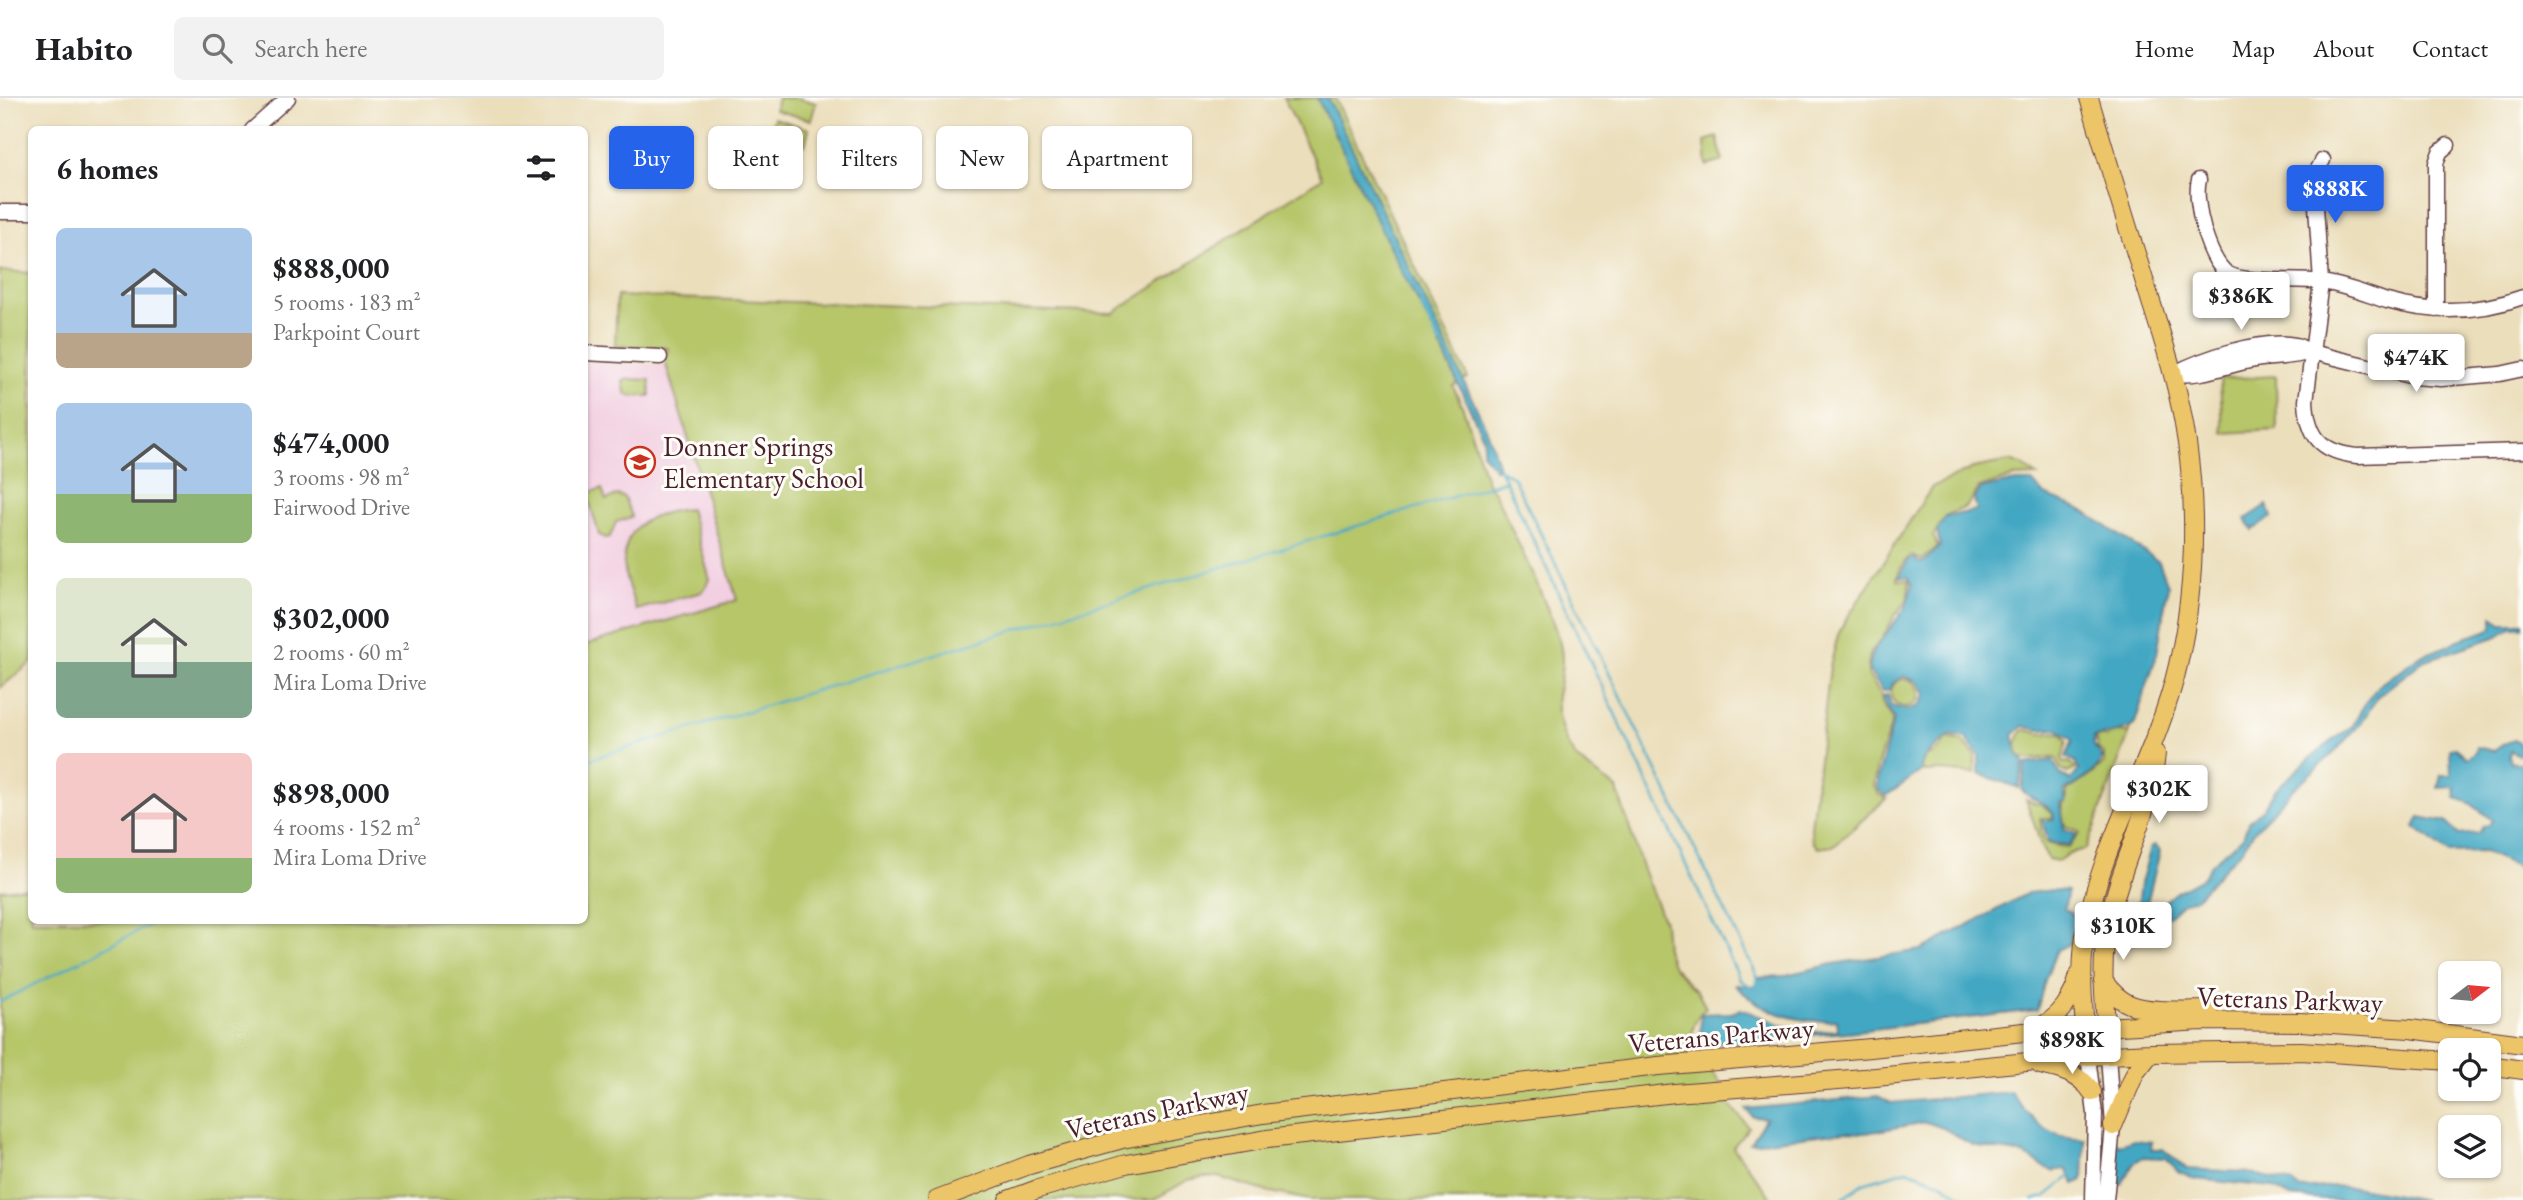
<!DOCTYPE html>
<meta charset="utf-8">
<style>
body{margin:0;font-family:"EB Garamond",serif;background:#f2f2f2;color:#202124;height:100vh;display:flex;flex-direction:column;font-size:26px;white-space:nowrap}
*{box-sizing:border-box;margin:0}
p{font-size:23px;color:#757577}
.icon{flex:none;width:38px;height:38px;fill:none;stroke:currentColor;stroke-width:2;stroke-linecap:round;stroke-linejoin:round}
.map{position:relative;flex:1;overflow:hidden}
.sheet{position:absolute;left:28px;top:28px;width:560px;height:798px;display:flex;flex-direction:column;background:#fff;border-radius:10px;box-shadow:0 2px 5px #0004}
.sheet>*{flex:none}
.hud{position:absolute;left:609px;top:28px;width:665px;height:63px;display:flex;gap:14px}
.needle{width:46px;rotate:74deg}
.buttons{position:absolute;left:2438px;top:863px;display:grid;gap:14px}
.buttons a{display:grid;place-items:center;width:63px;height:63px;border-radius:10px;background:#fff;box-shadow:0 2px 5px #0004;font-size:35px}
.price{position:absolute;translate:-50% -60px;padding:0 16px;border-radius:7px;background:#fff;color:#222;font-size:23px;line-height:46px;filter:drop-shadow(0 2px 4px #0008)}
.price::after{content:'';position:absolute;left:50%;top:42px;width:21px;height:16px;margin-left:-10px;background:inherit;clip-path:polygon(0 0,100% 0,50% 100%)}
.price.on{background:#2563eb;color:#fff}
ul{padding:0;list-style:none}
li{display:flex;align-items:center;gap:21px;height:175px;padding:0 28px}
li span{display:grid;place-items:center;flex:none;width:196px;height:140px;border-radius:10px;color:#555}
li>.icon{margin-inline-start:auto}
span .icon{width:84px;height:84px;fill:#fffc;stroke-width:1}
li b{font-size:30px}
h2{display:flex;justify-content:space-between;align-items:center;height:84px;padding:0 28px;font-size:30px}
.tag{padding:0 24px;border-radius:10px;background:#fff;box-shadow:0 2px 5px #0004;font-size:24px;line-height:63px}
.tag.on{background:#2563eb;color:#fff}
header{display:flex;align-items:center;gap:42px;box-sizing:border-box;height:98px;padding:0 35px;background:#fff;border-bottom:2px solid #e0e0e0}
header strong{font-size:33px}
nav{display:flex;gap:38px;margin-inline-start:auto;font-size:24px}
.search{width:490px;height:63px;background:#f2f2f2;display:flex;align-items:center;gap:18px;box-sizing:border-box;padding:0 24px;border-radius:10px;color:#757577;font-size:26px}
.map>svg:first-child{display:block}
.built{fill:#f2cfe1}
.green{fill:#b6c669;stroke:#80724a;stroke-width:2}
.water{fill:#43a7c3;stroke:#466377;stroke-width:2}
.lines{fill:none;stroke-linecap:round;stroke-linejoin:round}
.stream{stroke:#43a7c3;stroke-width:2.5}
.minor-casing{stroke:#623c41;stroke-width:17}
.major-casing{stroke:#623c41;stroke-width:20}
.minor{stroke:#fff;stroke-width:14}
.major{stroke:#edc569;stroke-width:18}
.labels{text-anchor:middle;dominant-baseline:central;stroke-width:6;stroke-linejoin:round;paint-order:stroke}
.poi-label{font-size:28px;fill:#4a1f2b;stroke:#fdfcf7;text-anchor:start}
.street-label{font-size:28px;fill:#4a1f2b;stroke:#fdfcf7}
</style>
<header>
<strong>Habito</strong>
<div class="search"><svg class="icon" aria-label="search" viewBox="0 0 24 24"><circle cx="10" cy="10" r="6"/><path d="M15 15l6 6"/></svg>Search here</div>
<nav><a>Home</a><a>Map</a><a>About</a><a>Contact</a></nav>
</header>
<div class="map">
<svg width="2523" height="1102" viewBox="0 0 2523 1102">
<rect width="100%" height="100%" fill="#fdfcf7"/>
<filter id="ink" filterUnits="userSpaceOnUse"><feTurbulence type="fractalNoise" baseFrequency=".0143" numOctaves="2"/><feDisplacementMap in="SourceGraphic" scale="14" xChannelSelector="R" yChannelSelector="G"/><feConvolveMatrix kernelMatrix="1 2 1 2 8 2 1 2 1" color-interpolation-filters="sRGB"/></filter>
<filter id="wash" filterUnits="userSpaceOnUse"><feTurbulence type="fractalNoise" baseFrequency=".00686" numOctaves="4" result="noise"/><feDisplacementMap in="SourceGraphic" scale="28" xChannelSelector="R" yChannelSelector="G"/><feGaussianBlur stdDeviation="1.57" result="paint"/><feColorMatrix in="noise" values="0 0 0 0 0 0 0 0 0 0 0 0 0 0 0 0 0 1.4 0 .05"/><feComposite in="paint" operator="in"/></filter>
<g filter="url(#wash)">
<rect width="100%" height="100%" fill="#ebdebb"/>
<path class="built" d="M585,263l81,4 71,235 -152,45z"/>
<path class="green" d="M778,0h19l19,5 -5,17 -36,-10z
M1284,0h51l133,280 -15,8 10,22 25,78 6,5c21,47 46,94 63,143 8,21 5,36 1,57 -3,11 -1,22 2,32 10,42 28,42 57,66l25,78 22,55 2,27 7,18 24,24 9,17c-14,11 -19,32 -8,49 6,9 15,15 21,25 4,6 6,13 9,20 6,9 14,17 21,25l-16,20 40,53h-464l-47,-10 -44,-13h-15l-15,3 -35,20h-1153v-310l31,-3 1,33h552l1,-275 152,-45 -71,-235 2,-17 -53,-2 2,-50 496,17 209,-135z
M774,20l35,11 -4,16 -36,-10z
M1717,39l6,24 -16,5 -2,-25z
M0,173l31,2 1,389 -32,26z
M2276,278l1,54 -54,3 -3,-54z
M627,281l23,1v16h-21l-4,-4 -2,-10z
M2010,363l11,4 16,11 -24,1 -34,11 -13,19 -19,8 -14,21 5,10 -16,14 -11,-4c-8,5 -11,13 -14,22l1,2h10l1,5 -2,16 -12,14 -15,27 -10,10 -2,15v8l13,20 1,9 9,12 1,6 -15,44 -3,21 5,8 8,3 -54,48 -15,2 -6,-7 -1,-13 19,-161 8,-32 6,-12 88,-136 41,-19z
M602,391l4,11 11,-5 7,2 8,20 -16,5 -6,15 -4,1 -7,-3 -12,-42z
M690,411l20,71 -8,12 -66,18c-3,-13 -11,-29 -12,-43 -2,-44 30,-55 66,-58z
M1891 595a14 14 0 1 1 28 0a14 14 0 1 1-28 0Z
M2131,631l-45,120 -17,4 -11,8 -10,-2 -8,-17 -14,-43 10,5 4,-1 11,9 2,6h-13c3,26 3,27 29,29l11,-14 -3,-3 -12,-4 -3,-12 1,-9 4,-5v-9l26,-17 11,-11v-10l-6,-4 -3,-11 5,-2 6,2 8,-6 14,1z
M2024,632c6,0 11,3 17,4 13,0 18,-6 26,7l-5,18 2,4 6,-1 6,7 -9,4 -6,-4 -5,-11c-13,-3 -39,11 -39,-13 0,-6 2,-11 7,-15z
M1947,640l15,3 13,14v19l-35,-3 -16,1 -3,-4 3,-10 16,-9z"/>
<path class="water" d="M1317,0h11l12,25 148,309 11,36 -4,1 -13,-17 2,-13 -52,-111 -28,-52z
M2011,384h21l13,13 37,15 77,52 9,24 -11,68 -23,72c-9,5 -29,9 -40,11l-1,8 10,12c-7,18 -23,25 -39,34l2,10 -5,2 3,26 13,5 -8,11 -20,-2 -7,-23 5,1 7,-2c-3,-17 -22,-17 -32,-29l4,-26 27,-4 7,14 11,6 8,-10 -4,-9 -9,-4 7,-17 -16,-11 -18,1 -16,-4 -10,9 5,20 6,7 -5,26 -40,-14v-18l-13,-18 -15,-3c-12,10 -32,20 -30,36l-35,25 -8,-6v-13l16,-59 -8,-12 -3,-10 5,-1 3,11 16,4 12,-4 6,-13 -8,-12 -13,-5 -11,7 -4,7 -6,1 -14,-20 3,-18 34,-46 6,-22 -4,-8h-9l9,-17 7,-2 4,5 5,-1 16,-16 -3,-16 9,-13 31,-7 -3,-11 7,-10z
M2267,407l5,12 -19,13 -7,-11z
M2493,519l9,6h21v4h-12l-13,9 -75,25 -45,35 -17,27 -27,30 -41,36 -38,41 -13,19 -46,49 -13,5 -13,12 -35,14 6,-46 10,-36 4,-2 5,6 -14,56 10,2 20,-17 28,-15 7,-13 32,-27 6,-16 13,-11 14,-21 39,-35 36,-27 15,-25 13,-17 44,-30 27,-10 8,-5 31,-10 4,-3z
M2514,642l6,4 1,8 -3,3 -7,-4 -2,4 2,7 12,2v105l-39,-17 -36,1 -33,-26 5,-10 26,5 13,13 20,-2 4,-7 6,-1 3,-5 -22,-17 -14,-5 -1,-11 -17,1 3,-13h10l-1,-26 6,-1 12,10 8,-6 1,-5 17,4 10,-7z
M2053,792l15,1 -4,18 13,8 -6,26 -14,7 -11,27 -9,33 -190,22 -147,12 1,-30 29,-1 11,-4 62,24 35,-3 -1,-10c-40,4 -74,-7 -102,-35l21,1 2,-8 24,-2 51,-12 88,-14 107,-57z
M2010,994c23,28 36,48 75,46l-2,42 -8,4 -9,-15 -14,2 -30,-17 -50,-9 -29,-17 -17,-6 -60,11 -21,-1 -95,11 16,-25 -13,-1 -7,-8 132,-13 13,7z
M2107,1040l13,7 14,-5 18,2 -1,7h12l24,20 58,3 47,11 7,6 35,-3 26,2 65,12h-101l-33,-3 -19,-10 -77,-8 -15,-7 -15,-14 -22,-1 -9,6 -13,22 -16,-1z"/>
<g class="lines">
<path class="stream" d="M1421,208l19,38
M1499,369l241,513 12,7
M1502,372l11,7 245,501 -2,8
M584,663l921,-280
M2117,825l21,-4
M0,904l159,-82
M1841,1102l22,-17 44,-13 35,13 25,17
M2033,1102l12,-3 26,-21"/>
</g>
</g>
<g filter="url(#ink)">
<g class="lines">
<g class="minor-casing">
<path id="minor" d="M252,32l36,-32
M2323,62l-9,16 7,106 -15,119c2,35 14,51 51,55l166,-5
M2199,82c-6,21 9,80 28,93 15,11 71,5 94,9 23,3 44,12 66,19 46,13 92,12 136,-4
M0,114h32
M2436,212v-147l4,-11 8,-7
M584,255l76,4
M2173,276c30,-16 89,-36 123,-29 5,1 10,5 15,7l103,25 27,2 59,-5 23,-5
M2173,276c33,3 51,-9 82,-14 19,-3 37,-2 56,-8
M2088,958l7,58 -2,86
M2106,1102l7,-74 -5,-71"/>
</g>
<g class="major-casing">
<path id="major" d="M2103,883c7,9 16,19 26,23 22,9 56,6 80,6
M2037,930c22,-8 37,-31 42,-53
M2108,957c-2,-43 -9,-87 0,-130 11,-59 43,-112 48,-172
M2088,958c-5,-45 -10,-93 0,-137 19,-88 70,-166 90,-254 22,-95 20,-200 -6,-294 -10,-37 -23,-74 -34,-111 -17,-54 -33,-108 -49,-162
M2040,967c19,4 41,9 52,27
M2488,967l35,5
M2113,1028l22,-53 16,-20
M937,1102l92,-35 93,-26 141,-25 395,-48 213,-18 153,-16 178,-11 98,1 110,7 113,15
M1008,1102l30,-11 88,-25 141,-25 408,-46 201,-16 212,-21 63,-3 150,-2 149,10"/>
</g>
<use href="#minor" class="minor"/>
<use href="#major" class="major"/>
</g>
</g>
<defs>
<g id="school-ring" transform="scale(1.575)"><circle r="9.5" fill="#fdfcf7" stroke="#c8321e" stroke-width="1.5"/><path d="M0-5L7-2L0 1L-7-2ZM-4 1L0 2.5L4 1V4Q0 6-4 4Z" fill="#c8321e"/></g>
</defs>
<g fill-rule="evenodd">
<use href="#school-ring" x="640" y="364"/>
</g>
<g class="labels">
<g class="poi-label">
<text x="663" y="348">Donner Springs<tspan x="663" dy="32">Elementary School</tspan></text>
</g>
<g class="street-label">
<text transform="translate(2290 901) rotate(2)">Veterans Parkway</text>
<text transform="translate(1721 937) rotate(-5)">Veterans Parkway</text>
<text transform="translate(1157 1012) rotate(-12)">Veterans Parkway</text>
</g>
</g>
</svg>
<div class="buttons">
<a><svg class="needle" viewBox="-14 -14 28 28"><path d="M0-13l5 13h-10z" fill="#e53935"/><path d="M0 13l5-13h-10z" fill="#757577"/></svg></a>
<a><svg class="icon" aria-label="locate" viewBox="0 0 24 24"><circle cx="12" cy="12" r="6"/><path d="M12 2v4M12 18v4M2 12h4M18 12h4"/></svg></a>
<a><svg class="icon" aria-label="layers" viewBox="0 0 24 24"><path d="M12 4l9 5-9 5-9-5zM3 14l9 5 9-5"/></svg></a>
</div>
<b class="price on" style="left:2335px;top:127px">$888K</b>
<b class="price" style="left:2241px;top:234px">$386K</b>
<b class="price" style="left:2416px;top:296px">$474K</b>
<b class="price" style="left:2159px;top:727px">$302K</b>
<b class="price" style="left:2123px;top:864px">$310K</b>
<b class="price" style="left:2072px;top:978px">$898K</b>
<div class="hud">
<a class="tag on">Buy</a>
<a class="tag">Rent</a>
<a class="tag">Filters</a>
<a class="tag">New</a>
<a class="tag">Apartment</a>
</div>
<section class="sheet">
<h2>6 homes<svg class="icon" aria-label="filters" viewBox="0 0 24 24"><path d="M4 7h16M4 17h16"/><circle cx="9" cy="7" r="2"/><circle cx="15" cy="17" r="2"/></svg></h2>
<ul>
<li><span style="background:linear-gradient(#a9c7e8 75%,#b9a48a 0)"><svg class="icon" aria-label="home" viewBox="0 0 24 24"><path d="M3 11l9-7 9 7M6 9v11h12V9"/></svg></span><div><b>$888,000</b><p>5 rooms · 183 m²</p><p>Parkpoint Court</p></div></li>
<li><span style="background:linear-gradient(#a9c7e8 65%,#8fb573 0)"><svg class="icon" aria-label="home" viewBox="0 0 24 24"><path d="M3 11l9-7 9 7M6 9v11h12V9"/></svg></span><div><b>$474,000</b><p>3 rooms · 98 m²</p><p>Fairwood Drive</p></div></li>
<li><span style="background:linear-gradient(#dfe7d0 60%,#7fa58c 0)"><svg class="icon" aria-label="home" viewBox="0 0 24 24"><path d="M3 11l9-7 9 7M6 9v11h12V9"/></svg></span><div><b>$302,000</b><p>2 rooms · 60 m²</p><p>Mira Loma Drive</p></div></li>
<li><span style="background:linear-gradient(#f6c9c9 75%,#8fb573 0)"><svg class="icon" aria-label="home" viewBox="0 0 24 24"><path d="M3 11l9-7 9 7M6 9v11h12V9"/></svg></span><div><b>$898,000</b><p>4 rooms · 152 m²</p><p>Mira Loma Drive</p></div></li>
</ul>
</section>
</div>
